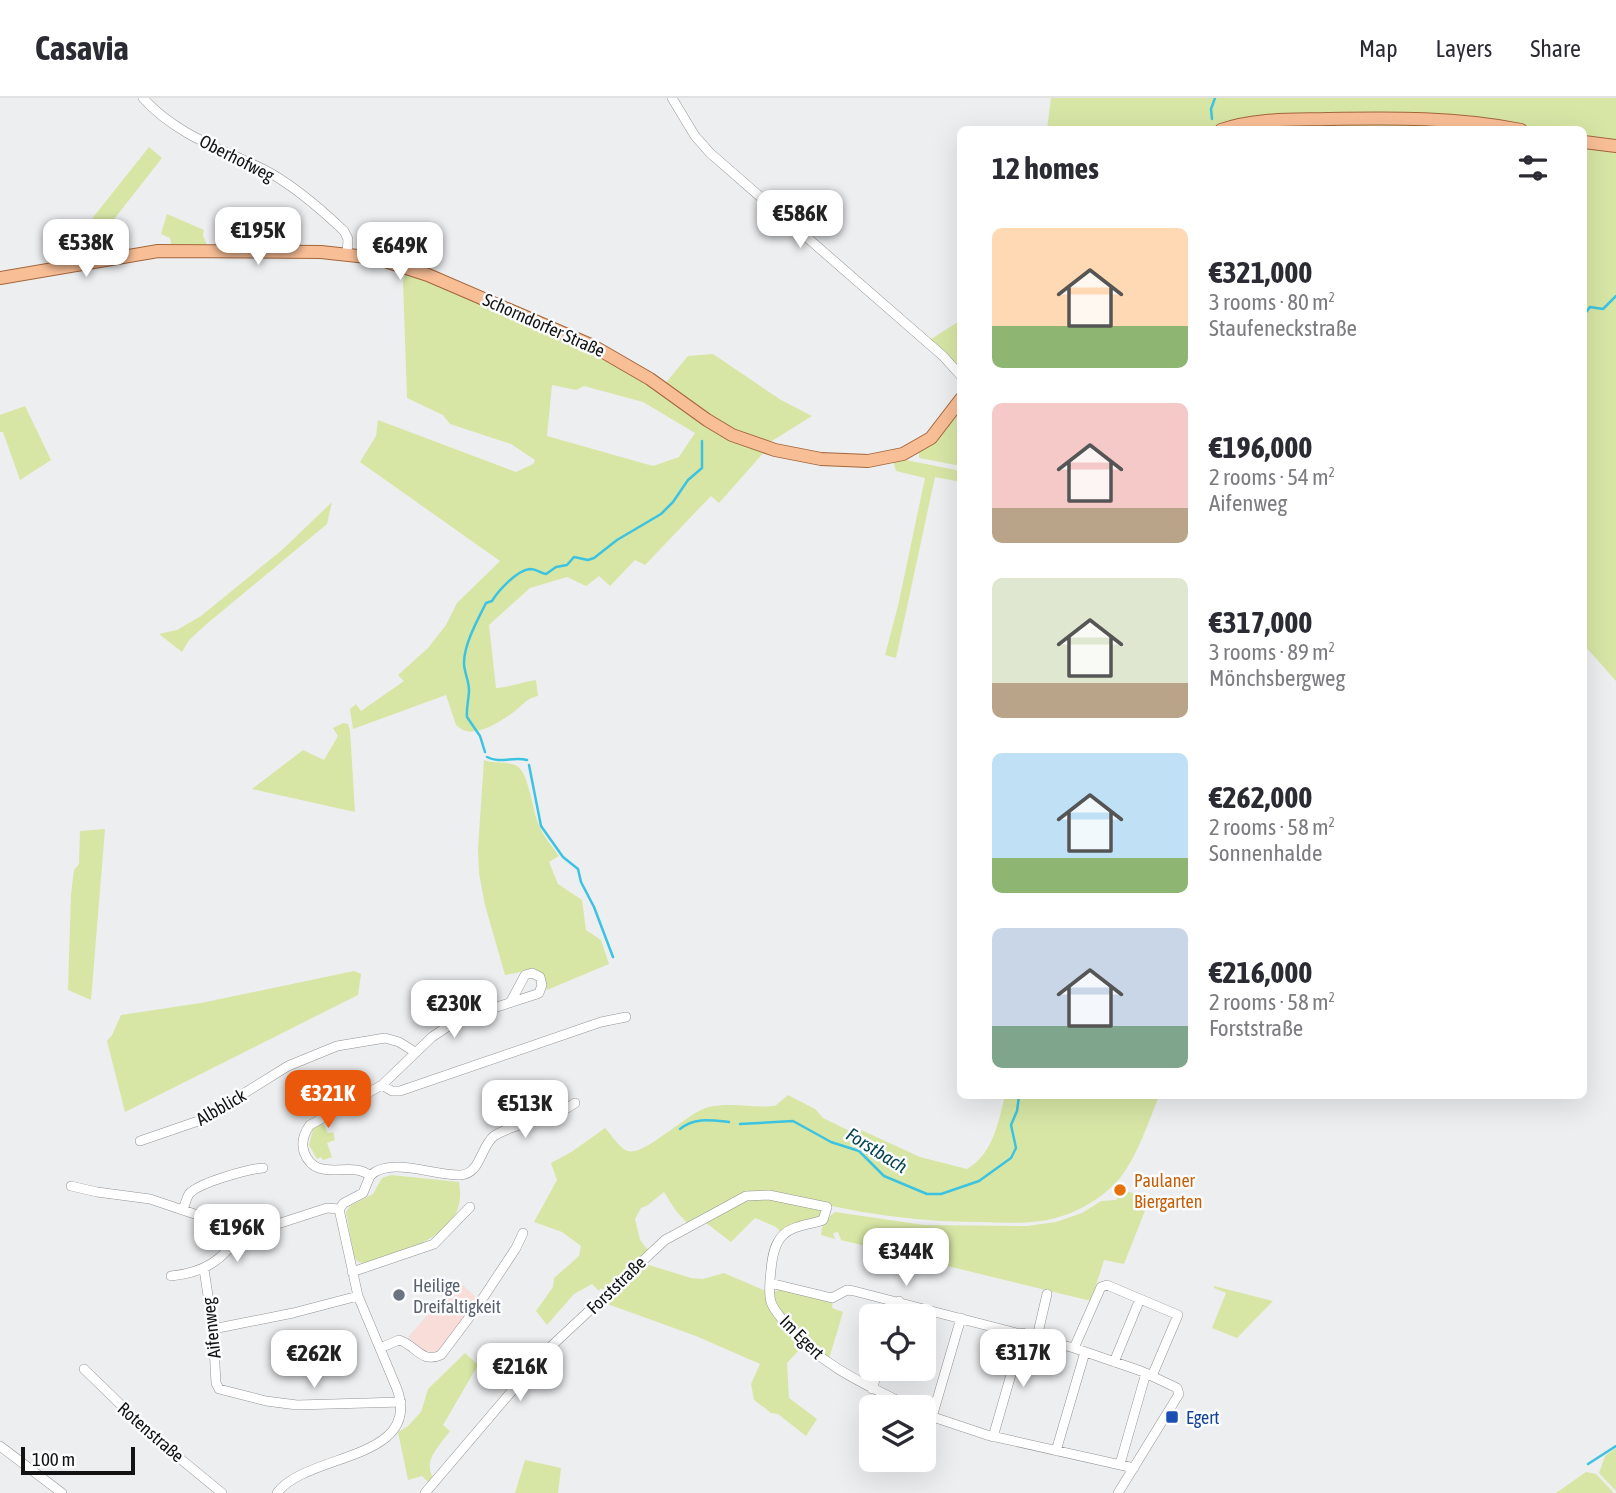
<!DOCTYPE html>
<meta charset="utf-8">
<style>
body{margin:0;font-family:"Asap Condensed",sans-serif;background:#f2f2f3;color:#2b2b33;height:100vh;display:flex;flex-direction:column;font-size:26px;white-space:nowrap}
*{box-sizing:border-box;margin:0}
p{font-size:23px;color:#7c7c81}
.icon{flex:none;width:38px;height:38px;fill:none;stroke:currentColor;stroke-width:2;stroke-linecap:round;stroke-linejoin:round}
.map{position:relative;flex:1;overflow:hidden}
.drawer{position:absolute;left:957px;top:28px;width:630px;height:973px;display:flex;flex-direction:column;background:#fff;border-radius:10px;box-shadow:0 7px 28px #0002}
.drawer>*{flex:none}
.tools{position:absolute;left:859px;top:1206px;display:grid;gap:14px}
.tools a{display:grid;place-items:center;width:77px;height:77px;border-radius:10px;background:#fff;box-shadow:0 7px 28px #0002;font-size:35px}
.scale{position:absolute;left:21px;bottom:18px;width:114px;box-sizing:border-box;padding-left:7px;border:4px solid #131314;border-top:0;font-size:19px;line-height:24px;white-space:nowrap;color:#131314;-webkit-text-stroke:5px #fafcfd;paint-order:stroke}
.price{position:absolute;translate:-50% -60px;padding:0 16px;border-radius:14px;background:#fff;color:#222;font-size:23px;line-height:46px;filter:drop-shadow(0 2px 4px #0008)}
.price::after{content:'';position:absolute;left:50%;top:42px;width:21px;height:16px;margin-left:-10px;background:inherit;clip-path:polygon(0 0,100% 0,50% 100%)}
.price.active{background:#ea580c;color:#fff}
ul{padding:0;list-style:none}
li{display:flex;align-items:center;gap:21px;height:175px;padding:0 35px}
li span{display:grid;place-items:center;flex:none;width:196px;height:140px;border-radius:10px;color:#555}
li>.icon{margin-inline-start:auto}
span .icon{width:84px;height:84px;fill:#fffc;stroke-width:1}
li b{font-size:30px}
h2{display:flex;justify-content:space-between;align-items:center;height:84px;padding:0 35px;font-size:30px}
header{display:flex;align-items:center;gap:42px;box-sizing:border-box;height:98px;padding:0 35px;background:#fff;border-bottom:2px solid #e1e1e2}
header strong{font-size:33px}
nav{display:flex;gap:38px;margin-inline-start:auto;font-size:24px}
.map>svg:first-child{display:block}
.education{fill:#f8ddd9}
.green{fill:#d7e6a5;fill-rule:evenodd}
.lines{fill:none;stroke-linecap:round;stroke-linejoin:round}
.stream{stroke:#3cc3e1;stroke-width:2.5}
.minor-casing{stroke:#939495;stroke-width:10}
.major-casing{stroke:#a5663b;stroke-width:14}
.minor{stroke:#fff;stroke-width:9}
.major{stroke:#f8be96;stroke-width:12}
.food-dot{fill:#e8710a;stroke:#fafcfd;stroke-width:2.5}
.worship-dot{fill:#6b7280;stroke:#fafcfd;stroke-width:2.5}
.transit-dot{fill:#1a4fb4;stroke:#fafcfd;stroke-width:2.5}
.labels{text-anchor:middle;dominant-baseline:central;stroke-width:5;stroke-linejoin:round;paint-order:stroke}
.street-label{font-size:18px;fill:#131314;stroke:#fafcfd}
.food-label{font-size:18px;fill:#c56008;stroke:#fafcfd;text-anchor:start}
.worship-label{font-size:18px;fill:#5b616d;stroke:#fafcfd;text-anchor:start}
.transit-label{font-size:18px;fill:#164399;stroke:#fafcfd;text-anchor:start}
.water-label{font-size:19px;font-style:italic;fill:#074450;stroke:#fafcfd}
</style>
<header>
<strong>Casavia</strong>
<nav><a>Map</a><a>Layers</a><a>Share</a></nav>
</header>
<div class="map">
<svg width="1616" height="1395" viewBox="0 0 1616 1395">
<rect width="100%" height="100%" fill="#edeef0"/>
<path class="education" d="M458,1183l21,19 -37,47 -6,5 -12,-1 -16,-14z"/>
<path class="green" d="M1051,0h565v45l-32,-5v-8l-45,-1 -59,-10 -264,8 -5,3h-164z
M1382,24l120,8h-268l14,-4z
M1584,47l32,5v531l-32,-36z
M149,49l13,11 -80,102 -26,4z
M167,116l37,16 -1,5 4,10 -35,2 -2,-9 -9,-4z
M406,173l185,78 174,102 -46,52 -8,-7 -66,69 -10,-5 -25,26 -11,-10 -13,10 -19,-9 -37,11 -41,37 7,63c15,-1 26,-6 40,-8l2,16c-13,3 -12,7 -22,14 -11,9 -35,25 -50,21 -4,-1 -7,-4 -10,-6l-10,-30 -93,34 -3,-20 6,-5 5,7 43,-30 -6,-6 30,-27 18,-23 11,-22 43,-42 -140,-99 16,-26 2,-16 138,52 17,-8 2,-4 -24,-16 -61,-20 -7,-9 -36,-17 -4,-116zM552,287l24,5 8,-4 59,16 52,31 -16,24 -26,9 -106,-30z
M961,222v53l-33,-32z
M713,256l68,46 31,16 -45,28 -47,-21 -55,-39 23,-28z
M25,308l26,54 -31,20 -17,-48h-3v-17z
M961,308v60l-42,-8v-8z
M906,362l55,11v11l-26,-5 -39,181 -11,-3 13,-49 27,-128 -29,-7 -3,-10z
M332,404l-5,22 -118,98 -20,18 -7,12 -23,-18 18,-4 24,-14 81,-66z
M343,625l5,1 2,6 5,82 -103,-23 51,-39 21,10 14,-24 -5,-8z
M484,662c10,4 24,1 33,6 11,5 16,45 21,57 4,12 14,23 21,33l-10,6 9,22 24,16 4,30 15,10 8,24 -62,26 -1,-7 -16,-13 -25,5 -20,-70 -6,-32 -1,-24z
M105,731l-14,171 -23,-10 3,-96 3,-24 5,-6 1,-33z
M354,873l7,3 -3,21 -233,117 -18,-71 5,-6 9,-20 80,-12z
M788,997l27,14 8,9 33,16 3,-5 61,28 47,12c26,-15 31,-46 38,-73h154c-11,27 -21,59 -39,82 -17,20 -43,35 -68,41 -22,5 -47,4 -70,3 -55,0 -106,-6 -159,-18l-1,12 -40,17 -6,-6 -21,-9 -24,24 -26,-20 -17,2 -12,-13 -12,-19 -16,13 -7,3 -6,11 5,21 8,10 -6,6 7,9 42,13 12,1 21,-6 44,19 36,53 -17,18 2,35 28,21 -11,17 -28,-22 -7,-1 -17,-13 -3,-16 9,-20 -64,-28 -94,-34 7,-9 -8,-5 -2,3 -7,-7 -18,10 -27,31 -11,-14 17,-24 1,-9 25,-22 2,-10 -19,-14 -28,-10 23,-42 -6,-17 22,-12 32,-23c6,6 15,21 23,23 18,5 59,-39 81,-44 22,-5 44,1 66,-1z
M322,1024l6,11 5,-1 2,8 -8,3 5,14 -9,3 -2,-3 -4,2 -8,-14 4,-16z
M391,1077l68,7c8,42 -26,58 -60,70 -12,4 -24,9 -37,11l-5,-2 -3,-4 -8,-45 4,-6 23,-12 9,-16z
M1122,1092l28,8 -26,66 -20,-4 -13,41 -250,-61 -3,-8 -5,1 2,6 -14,-4 2,-13 12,-10 89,13 103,1 29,-4 26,-9 19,-12 15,-1z
M1214,1188l59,15 -36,37 -25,-10 14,-35 -12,-5z
M783,1190l50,14 -1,6 11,4 -14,47c-17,-9 -57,-47 -55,-67z
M465,1255l13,12 -35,60 7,6c-9,13 -28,30 -17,46l-5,5 -6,-6 -14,4 -10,-48 9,-5 14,-15 7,-23z
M1616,1350v43l-17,-18 6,-17z
M525,1362l36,8 -3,25h-43z
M1586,1374l10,2 18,19h-58z"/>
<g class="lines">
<path class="stream" d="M1212,21l-1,-10 4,-11
M1584,217l6,-8 13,2 13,-13
M485,654l-5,-16 -13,-19c-1,-9 2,-18 2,-27 0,-9 -5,-18 -5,-27 0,-19 14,-44 22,-60l6,-2c6,-10 25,-31 38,-32 7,0 10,4 16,5l10,-7 11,-2 7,-8 14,3 6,-2 23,-18 44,-26 12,-12 15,-22 14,-12v-27
M487,659c13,7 27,-1 40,3
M529,667l12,61 22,31 15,12 3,13 13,25 19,50
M740,1026l53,-3 38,21 28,9 25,25 43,18h14l38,-13 32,-23 5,-10 -5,-23 6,-14 2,-15
M680,1031c14,-12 31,-9 49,-7
M1588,1366l28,-18"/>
<g class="minor-casing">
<path id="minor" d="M143,0c32,36 78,51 120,71 27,14 59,41 81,62l4,8 -1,15
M672,0l23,38 15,17 233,203 18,20
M382,987l10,6h8l201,-69 25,-5
M140,1043l61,-21 87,-54 49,-20 48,-8 14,4 16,10
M370,1078c-18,-17 -54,9 -66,-24 -3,-10 0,-19 6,-27l72,-40 50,-48 18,-12 25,-11 62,-20 2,-1 3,-8 -2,-8 -8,-4 -7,2 -15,28
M370,1078c19,-20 65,0 90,-1 21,-1 20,-28 34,-39 23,-15 56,-15 81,-33
M71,1088l26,6 53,7 95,32 14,-1 68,-22 12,1
M339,1111l5,-6 19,-10 7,-17
M183,1112c2,-5 3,-11 6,-16 9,-11 59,-25 74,-26
M204,1171l9,60 3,54 3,6 47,12 31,4 104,-3
M352,1174l82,-28 36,-37
M171,1178c32,-3 54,-16 70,-45
M770,1185l62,15 15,-8 7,1 220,57 67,23 36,17 2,6 -61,99
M894,1218l5,-15
M213,1231l80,-16 65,-17
M1037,1239l10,-43
M380,1250l19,-8c17,5 22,24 42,15l36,-48 39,-59 7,-15
M1074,1250l27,-61 6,-2 71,30 -26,61
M1114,1264l26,-63
M84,1271l71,69 67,55
M872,1291l7,-21
M924,1316l63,21 147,33
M932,1319l29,-99
M993,1339l30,-104
M0,1348l62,47
M1056,1353l29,-99
M1120,1366l26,-91
M277,1395c29,-40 146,-32 120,-104l-39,-93 -19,-87
M425,1395l120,-141 120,-112 81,-44 23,-1 58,12 -4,13c-13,5 -30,5 -40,15 -9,9 -11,23 -12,35 -1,10 -3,22 0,32 3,9 10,15 15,22 32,40 80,61 125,83"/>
</g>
<g class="major-casing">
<path id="major" d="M1221,32c34,-12 71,-10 107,-11 65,-1 128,-2 193,11
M1584,44l32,4
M0,180l158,-27 163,1 55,6 52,17 165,71 57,33 57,41 25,15 43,15 46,9 47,2 35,-7 28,-16 30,-39"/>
</g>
<use href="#minor" class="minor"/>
<use href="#major" class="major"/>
</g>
<circle class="food-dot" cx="1120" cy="1092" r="7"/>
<circle class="worship-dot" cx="399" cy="1197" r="7"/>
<rect class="transit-dot" x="1165" y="1312" width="14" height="14" rx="3.5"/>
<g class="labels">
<g class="street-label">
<text transform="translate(237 60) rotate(27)">Oberhofweg</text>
<text transform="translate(544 227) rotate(24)">Schorndorfer Straße</text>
<text transform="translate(221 1009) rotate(-30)">Albblick</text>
<text transform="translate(616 1187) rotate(-44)">Forststraße</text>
<text transform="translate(211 1230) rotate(-96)">Aifenweg</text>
<text transform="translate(802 1239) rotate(45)">Im Egert</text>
<text transform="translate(151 1334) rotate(41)">Rotenstraße</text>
</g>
<g class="food-label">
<text x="1134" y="1082">Paulaner<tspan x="1134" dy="21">Biergarten</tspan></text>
</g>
<g class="worship-label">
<text x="413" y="1187">Heilige<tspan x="413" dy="21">Dreifaltigkeit</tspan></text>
</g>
<g class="transit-label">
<text x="1186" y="1319">Egert</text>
</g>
<g class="water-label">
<text transform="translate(877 1052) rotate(32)">Forstbach</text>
</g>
</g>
</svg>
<div class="tools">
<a><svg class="icon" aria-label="locate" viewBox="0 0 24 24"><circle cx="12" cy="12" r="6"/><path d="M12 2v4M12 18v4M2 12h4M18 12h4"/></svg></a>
<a><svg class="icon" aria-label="layers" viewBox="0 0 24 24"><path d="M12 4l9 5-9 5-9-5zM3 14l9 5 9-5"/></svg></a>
</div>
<div class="scale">100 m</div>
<b class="price" style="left:800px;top:152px">€586K</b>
<b class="price" style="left:258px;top:169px">€195K</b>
<b class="price" style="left:86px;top:181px">€538K</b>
<b class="price" style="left:400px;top:184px">€649K</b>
<b class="price" style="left:454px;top:942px">€230K</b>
<b class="price active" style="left:328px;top:1032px">€321K</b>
<b class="price" style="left:525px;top:1042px">€513K</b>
<b class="price" style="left:237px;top:1166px">€196K</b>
<b class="price" style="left:906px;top:1190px">€344K</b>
<b class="price" style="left:1023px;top:1291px">€317K</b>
<b class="price" style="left:314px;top:1292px">€262K</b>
<b class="price" style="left:520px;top:1305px">€216K</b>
<section class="drawer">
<h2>12 homes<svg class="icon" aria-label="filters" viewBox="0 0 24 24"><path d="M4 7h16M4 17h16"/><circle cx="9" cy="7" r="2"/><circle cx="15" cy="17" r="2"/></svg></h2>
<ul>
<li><span style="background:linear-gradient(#ffd9b3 70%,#8fb573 0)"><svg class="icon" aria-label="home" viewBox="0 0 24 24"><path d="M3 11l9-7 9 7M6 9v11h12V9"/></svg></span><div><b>€321,000</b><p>3 rooms · 80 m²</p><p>Staufeneckstraße</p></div></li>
<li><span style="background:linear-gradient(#f6c9c9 75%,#b9a48a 0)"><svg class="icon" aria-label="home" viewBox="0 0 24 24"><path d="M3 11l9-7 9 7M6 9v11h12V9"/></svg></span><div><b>€196,000</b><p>2 rooms · 54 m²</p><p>Aifenweg</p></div></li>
<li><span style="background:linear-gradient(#dfe7d0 75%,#b9a48a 0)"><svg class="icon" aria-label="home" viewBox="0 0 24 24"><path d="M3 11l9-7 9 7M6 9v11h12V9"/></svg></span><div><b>€317,000</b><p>3 rooms · 89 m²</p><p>Mönchsbergweg</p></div></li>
<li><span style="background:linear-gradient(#bfe0f5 75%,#8fb573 0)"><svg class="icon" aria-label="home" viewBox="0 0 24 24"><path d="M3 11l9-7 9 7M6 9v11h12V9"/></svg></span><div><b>€262,000</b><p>2 rooms · 58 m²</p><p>Sonnenhalde</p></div></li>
<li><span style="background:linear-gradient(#c9d6e8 70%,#7fa58c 0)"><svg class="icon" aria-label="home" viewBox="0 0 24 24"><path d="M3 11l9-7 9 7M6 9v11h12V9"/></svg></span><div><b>€216,000</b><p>2 rooms · 58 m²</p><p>Forststraße</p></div></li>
</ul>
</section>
</div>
